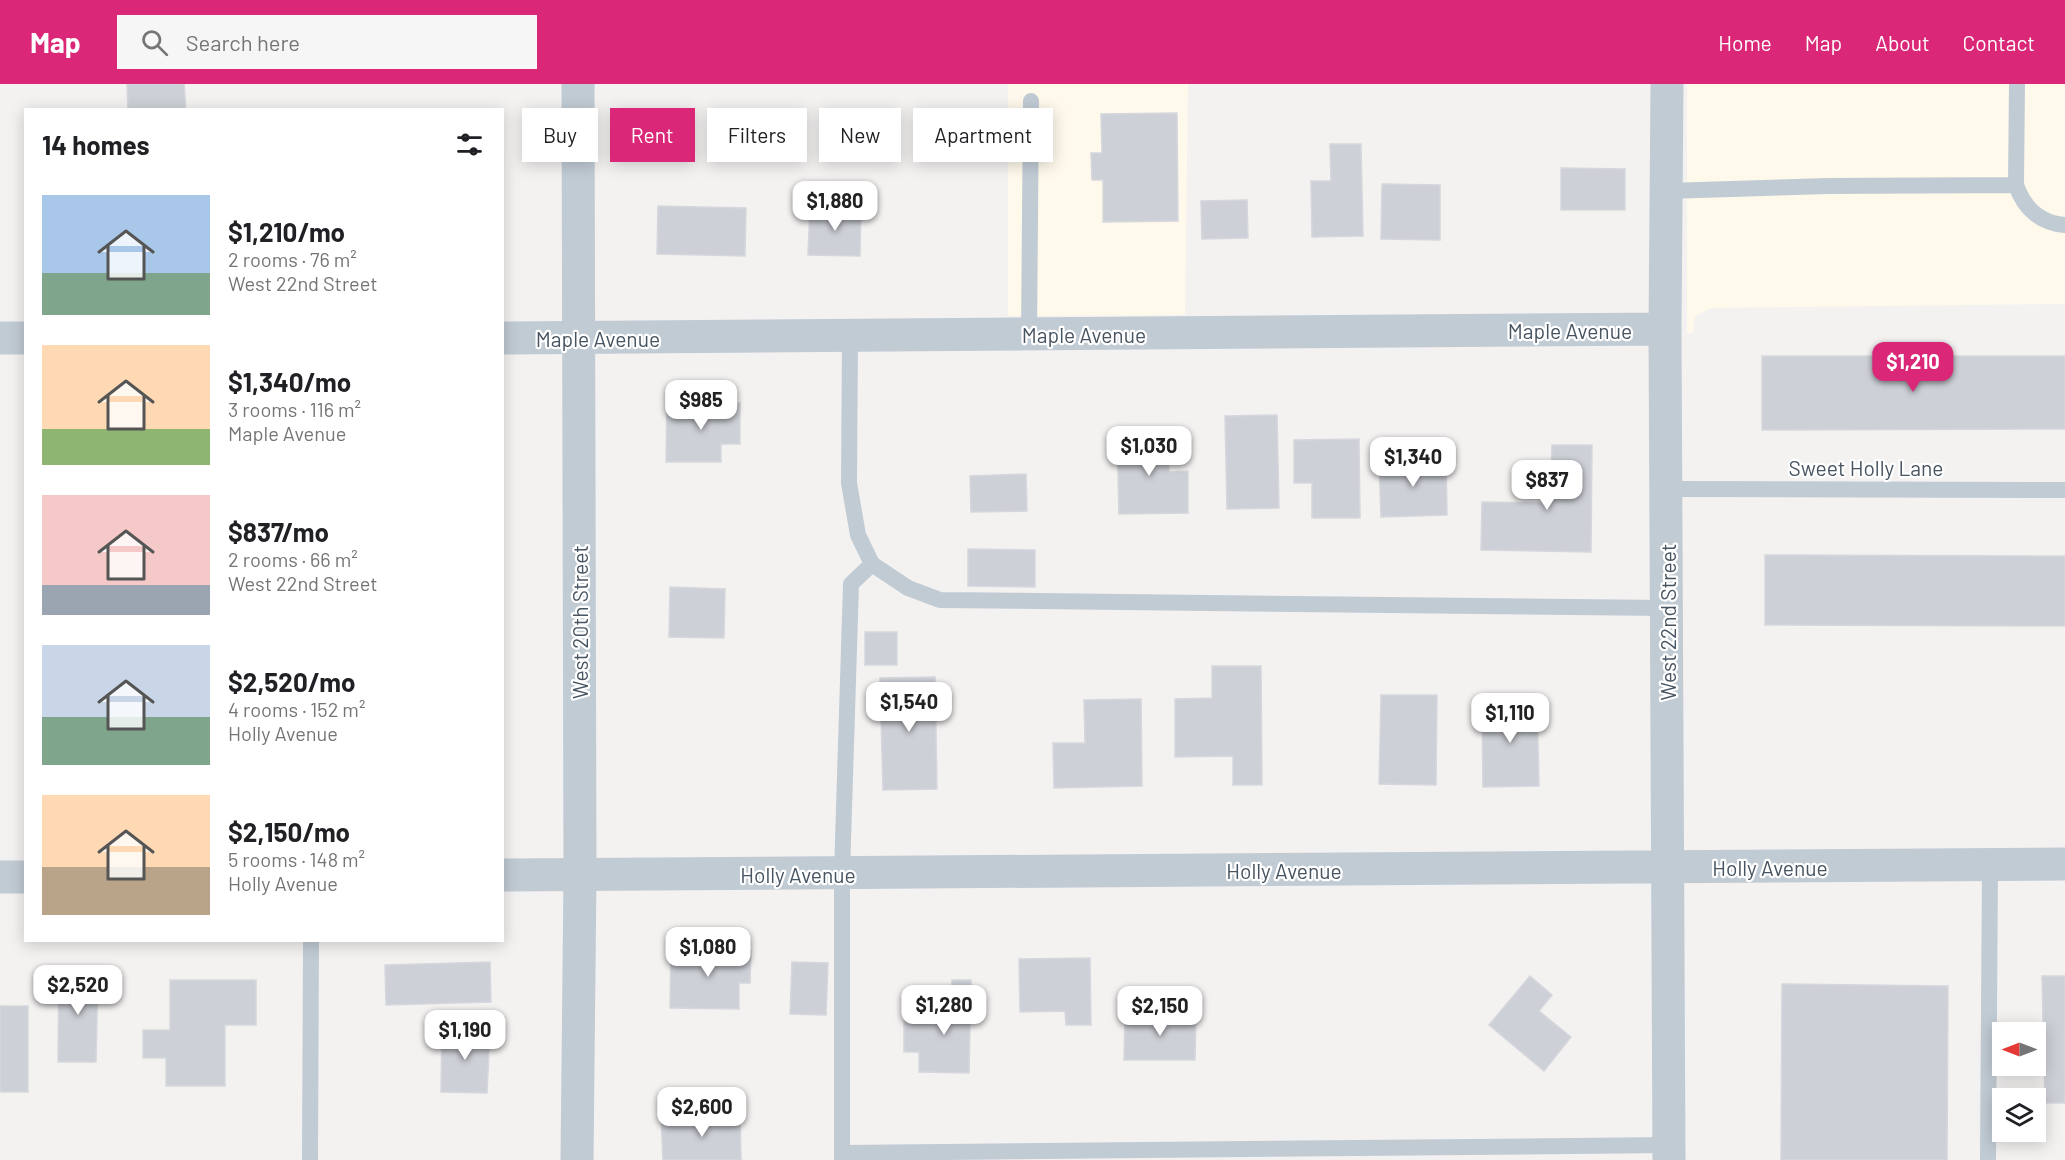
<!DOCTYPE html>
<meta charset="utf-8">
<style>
body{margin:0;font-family:Barlow,sans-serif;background:#f6f6f6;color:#202124;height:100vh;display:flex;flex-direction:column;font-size:22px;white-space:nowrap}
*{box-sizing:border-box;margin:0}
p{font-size:20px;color:#757577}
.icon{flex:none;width:33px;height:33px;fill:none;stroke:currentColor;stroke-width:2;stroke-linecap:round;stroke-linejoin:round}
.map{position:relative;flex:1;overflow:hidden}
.details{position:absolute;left:24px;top:24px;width:480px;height:834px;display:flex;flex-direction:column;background:#fff;border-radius:0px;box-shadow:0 3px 15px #0003}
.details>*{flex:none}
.hud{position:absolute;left:522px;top:24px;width:570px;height:54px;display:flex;gap:12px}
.needle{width:39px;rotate:270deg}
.buttons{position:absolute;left:1992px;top:938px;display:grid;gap:12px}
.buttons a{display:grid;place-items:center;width:54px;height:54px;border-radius:0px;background:#fff;box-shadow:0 3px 15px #0003;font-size:30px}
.price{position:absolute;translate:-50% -51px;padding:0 14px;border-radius:12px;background:#fff;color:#222;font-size:20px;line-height:39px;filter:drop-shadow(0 2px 3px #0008)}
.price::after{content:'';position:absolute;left:50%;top:36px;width:18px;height:14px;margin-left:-9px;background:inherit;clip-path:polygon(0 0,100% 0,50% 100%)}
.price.on{background:#db2777;color:#fff}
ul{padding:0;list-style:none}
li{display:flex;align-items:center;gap:18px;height:150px;padding:0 18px}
li span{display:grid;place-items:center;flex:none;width:168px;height:120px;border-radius:0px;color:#555}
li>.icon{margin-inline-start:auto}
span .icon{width:72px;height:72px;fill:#fffc;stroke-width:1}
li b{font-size:26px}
h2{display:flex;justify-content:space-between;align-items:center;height:72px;padding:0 18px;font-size:26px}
.tag{padding:0 21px;border-radius:0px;background:#fff;box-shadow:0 3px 15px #0003;font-size:21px;line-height:54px}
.tag.on{background:#db2777;color:#fff}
header{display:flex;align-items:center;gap:36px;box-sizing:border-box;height:84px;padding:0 30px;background:#db2777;color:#fff}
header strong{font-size:28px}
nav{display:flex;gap:33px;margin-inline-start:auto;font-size:21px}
.search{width:420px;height:54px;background:#f6f6f6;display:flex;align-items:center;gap:15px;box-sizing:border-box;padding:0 21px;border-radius:0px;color:#757577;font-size:22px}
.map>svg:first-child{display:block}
.commercial{fill:#fef9eb}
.building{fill:#cdd0d6;stroke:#d5d7dd;stroke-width:1.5}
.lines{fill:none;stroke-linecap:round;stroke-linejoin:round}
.service{stroke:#c1cbd4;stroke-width:16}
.minor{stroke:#c1cbd4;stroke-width:33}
.tertiary{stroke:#c1cbd4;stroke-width:33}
.labels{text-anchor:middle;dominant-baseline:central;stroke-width:4.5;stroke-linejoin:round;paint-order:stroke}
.street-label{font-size:21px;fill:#475461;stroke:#fff}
</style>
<header>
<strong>Map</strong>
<div class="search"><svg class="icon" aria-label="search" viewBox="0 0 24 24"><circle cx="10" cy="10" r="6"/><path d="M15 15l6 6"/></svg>Search here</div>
<nav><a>Home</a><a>Map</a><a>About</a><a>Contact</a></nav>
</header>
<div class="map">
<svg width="2065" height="1076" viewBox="0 0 2065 1076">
<rect width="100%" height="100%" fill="#f4f1f1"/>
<path class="commercial" d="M1008,0h180l-3,231 -177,1z
M1687,0h378v220l-354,4 -14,7 -3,5 -1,13h-6z"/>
<path class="building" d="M127,0h57l2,26h-58z
M1177,29l1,108 -75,1v-42h-11l-1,-27h11l-1,-39z
M1330,60h31l2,92 -51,1 -1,-56h20z
M1561,84l64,1v41h-64z
M1382,100l58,1v55l-59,-1z
M1247,116l1,38 -46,1 -1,-38z
M658,122l88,2 -1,48 -88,-2z
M810,123l51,1 -1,48 -52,-1z
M1762,272h303v73l-303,1z
M667,318l73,1v41h-19v18h-55z
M1277,331l2,93 -52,1 -2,-93z
M1168,349l1,39 19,-1v42l-69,1 -2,-80z
M1359,355l1,79h-48v-35h-18v-43z
M1552,361h40l-1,107 -110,-2 1,-48 68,1z
M1446,376l1,55 -66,2 -2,-55z
M1026,390l1,37 -56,1 -1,-36z
M968,465l67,1v37l-67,-1z
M1765,471l300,1v70l-300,-1z
M670,503l55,2 -1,49 -55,-1z
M865,548h32v33h-32z
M1212,582h49l1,119h-29v-29l-58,1v-58l37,-1z
M935,593l2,112 -54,1 -3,-112z
M1381,611h56l-1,90 -57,-1z
M1141,615l1,87 -88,2 -1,-45h32l-1,-43z
M1537,616l2,86 -56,1 -1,-86z
M671,866l80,1 -1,32h-11v26l-69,-1z
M1090,874l1,67h-25l-1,-14 -45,1 -1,-53z
M490,878l1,40 -105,3 -1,-40z
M792,878l36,1 -2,52 -36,-1z
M59,885l39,1 -2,92h-38z
M1530,892l22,19 -13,16 32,26 -27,34 -55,-46z
M2042,892h23v127h-20z
M170,896h86v45h-31v61h-59v-28h-23v-28h27z
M952,896h19l-2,93 -50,-1v-20h-15v-31l48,1z
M1782,900l166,2 -1,174h-166z
M0,922h28v86h-28z
M1125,929l71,1 -1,46h-71z
M442,944l48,2 -3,63 -46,-1z
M740,1030l1,46h-78l-2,-43z"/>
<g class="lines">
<path class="service" d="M2016,101c8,23 24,38 49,40
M1666,107l162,-5 188,-1 1,-101
M1029,250l2,-233
M850,252l-1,147 9,52 14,29 36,24 32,12 727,8
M1667,405l398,1
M842,1069l827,-8
M310,1076l1,-220
M842,1076v-287l9,-289 21,-20
M1988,1076l2,-295"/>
<path class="minor" d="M1667,0l-2,245 4,831
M0,254h26
M502,254l1163,-9
M502,791l1563,-11
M0,793h26"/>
<path class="tertiary" d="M577,1076l3,-285 -2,-791"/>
</g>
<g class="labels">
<g class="street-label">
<text x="1570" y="246">Maple Avenue</text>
<text x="1084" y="250">Maple Avenue</text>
<text x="598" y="254">Maple Avenue</text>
<text x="1866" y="383">Sweet Holly Lane</text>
<text transform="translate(579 538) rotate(-90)">West 20th Street</text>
<text transform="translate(1667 538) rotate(-90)">West 22nd Street</text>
<text x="1770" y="783">Holly Avenue</text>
<text x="1284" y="786">Holly Avenue</text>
<text x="798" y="790">Holly Avenue</text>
</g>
</g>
</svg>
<div class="buttons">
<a><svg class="needle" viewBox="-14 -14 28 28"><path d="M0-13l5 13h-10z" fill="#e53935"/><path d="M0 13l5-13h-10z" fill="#757577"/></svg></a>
<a><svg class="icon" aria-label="layers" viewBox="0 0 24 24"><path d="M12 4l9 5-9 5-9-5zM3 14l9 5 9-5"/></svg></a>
</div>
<b class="price" style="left:835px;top:148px">$1,880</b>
<b class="price on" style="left:1913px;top:309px">$1,210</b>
<b class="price" style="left:701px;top:347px">$985</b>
<b class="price" style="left:1149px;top:393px">$1,030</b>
<b class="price" style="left:1413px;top:404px">$1,340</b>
<b class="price" style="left:1547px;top:427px">$837</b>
<b class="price" style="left:909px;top:649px">$1,540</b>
<b class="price" style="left:1510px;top:660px">$1,110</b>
<b class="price" style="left:708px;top:894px">$1,080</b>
<b class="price" style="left:78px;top:932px">$2,520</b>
<b class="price" style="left:944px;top:952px">$1,280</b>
<b class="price" style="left:1160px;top:953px">$2,150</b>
<b class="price" style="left:465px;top:977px">$1,190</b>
<b class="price" style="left:702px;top:1054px">$2,600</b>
<div class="hud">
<a class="tag">Buy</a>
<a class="tag on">Rent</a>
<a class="tag">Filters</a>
<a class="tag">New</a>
<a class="tag">Apartment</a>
</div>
<section class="details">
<h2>14 homes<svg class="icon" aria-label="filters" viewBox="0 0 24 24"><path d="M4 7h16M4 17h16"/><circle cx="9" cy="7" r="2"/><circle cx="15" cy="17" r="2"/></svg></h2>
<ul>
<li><span style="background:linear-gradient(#a9c7e8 65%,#7fa58c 0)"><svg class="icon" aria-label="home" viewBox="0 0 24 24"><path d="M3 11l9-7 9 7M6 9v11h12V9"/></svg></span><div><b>$1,210/mo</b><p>2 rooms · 76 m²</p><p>West 22nd Street</p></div></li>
<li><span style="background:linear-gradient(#ffd9b3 70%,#8fb573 0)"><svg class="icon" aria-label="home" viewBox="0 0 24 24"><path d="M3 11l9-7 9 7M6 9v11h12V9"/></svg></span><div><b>$1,340/mo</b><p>3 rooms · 116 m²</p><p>Maple Avenue</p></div></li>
<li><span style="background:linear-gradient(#f6c9c9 75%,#9aa5b1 0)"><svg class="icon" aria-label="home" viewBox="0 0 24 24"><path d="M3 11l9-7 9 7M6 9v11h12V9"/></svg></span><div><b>$837/mo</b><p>2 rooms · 66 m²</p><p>West 22nd Street</p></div></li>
<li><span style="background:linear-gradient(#c9d6e8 60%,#7fa58c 0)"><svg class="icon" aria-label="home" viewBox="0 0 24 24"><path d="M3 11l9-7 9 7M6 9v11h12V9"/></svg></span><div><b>$2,520/mo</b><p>4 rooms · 152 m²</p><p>Holly Avenue</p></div></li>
<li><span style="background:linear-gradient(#ffd9b3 60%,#b9a48a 0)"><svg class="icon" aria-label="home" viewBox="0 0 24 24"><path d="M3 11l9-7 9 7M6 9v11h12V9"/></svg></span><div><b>$2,150/mo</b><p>5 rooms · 148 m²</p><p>Holly Avenue</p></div></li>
</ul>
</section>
</div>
